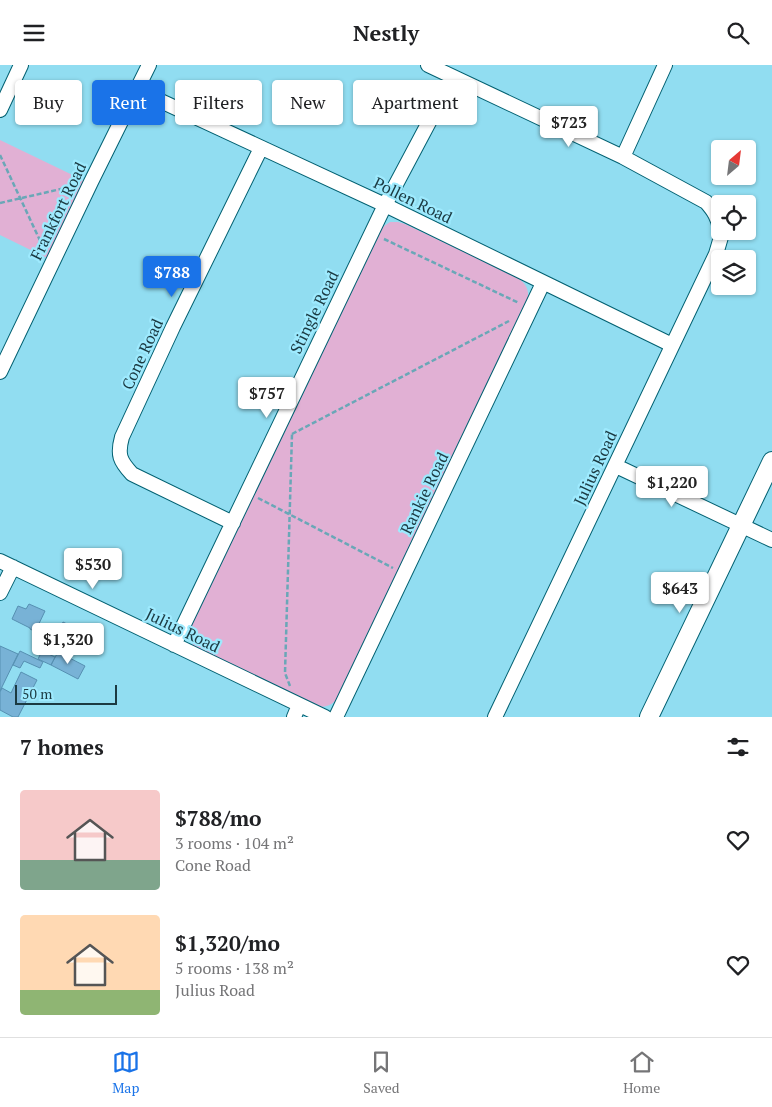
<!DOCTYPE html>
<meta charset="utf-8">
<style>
body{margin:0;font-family:"PT Serif",serif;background:#f2f2f2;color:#202124;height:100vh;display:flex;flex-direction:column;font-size:19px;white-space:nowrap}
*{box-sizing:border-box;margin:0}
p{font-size:16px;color:#757577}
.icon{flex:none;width:28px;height:28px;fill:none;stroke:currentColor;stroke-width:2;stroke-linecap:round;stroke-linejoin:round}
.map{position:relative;height:652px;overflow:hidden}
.panel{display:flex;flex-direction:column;background:#fff;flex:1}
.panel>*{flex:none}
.top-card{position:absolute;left:15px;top:15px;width:500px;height:45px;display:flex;gap:10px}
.needle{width:32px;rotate:28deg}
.tools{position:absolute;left:711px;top:75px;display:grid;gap:10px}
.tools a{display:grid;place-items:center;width:45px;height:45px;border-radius:5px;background:#fff;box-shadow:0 1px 4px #0004;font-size:25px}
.scale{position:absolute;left:15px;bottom:12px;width:102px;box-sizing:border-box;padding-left:5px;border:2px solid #1b3a42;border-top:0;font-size:14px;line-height:18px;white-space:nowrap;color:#1b3a42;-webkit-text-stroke:4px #9eeafe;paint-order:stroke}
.price{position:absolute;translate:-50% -42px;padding:0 11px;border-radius:5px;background:#fff;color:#222;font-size:16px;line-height:32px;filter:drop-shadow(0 1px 2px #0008)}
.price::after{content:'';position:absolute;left:50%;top:30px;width:15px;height:11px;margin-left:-8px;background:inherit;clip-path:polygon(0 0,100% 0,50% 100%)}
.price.current{background:#1a73e8;color:#fff}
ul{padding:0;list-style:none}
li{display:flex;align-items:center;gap:15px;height:125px;padding:0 20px}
li span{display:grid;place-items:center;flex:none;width:140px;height:100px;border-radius:5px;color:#555}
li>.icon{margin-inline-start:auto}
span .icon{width:60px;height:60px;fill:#fffc;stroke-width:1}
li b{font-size:21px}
h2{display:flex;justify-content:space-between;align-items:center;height:60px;padding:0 20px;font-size:21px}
.pill{padding:0 18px;border-radius:5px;background:#fff;box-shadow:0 1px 4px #0004;font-size:18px;line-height:45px}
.pill.current{background:#1a73e8;color:#fff}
header{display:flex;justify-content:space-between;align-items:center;height:65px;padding:0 20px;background:#fff;font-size:22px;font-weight:700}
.dock{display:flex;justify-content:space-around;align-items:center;height:70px;border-top:1px solid #e0e0e0;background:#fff;font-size:14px;color:#757577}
.dock a{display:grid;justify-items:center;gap:2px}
.dock .current{color:#1a73e8}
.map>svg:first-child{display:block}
.green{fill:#e1b0d4}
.building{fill:#78b2d6;stroke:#5690b2}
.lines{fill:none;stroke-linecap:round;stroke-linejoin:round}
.minor-casing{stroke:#026071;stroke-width:16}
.tertiary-casing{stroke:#026071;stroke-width:20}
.path{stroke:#6aa7b7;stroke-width:2.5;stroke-dasharray:5 2.5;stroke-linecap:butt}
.minor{stroke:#fff;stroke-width:14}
.tertiary{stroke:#fff;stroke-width:18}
.labels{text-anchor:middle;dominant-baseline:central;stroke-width:4.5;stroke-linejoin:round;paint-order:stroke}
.street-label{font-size:16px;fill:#1b3a42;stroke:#9eeafe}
</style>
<header><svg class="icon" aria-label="menu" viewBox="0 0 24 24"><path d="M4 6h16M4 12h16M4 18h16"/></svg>Nestly<svg class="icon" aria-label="search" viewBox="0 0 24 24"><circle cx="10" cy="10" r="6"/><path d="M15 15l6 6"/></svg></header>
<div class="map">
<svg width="772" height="652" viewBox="0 0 772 652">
<rect width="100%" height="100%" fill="#91ddf1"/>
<path class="green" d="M0,75l85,41 -38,77 -47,-23z
M390,157h8l7,2 112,53c10,8 12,12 11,25l-190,396c-6,7 -11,9 -21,9l-119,-57c-8,-7 -11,-13 -7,-24l188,-394 5,-6z"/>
<path class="building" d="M29,539l16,7 -9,19 -2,1 -4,-2v-1l-18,-9 6,-13 8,3z
M63,557l8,4 1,-2 10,5 -1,2 9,5 -8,18 -11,-5 2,-4 -4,-1v1l-6,-3 1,-1 -8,-4z
M0,581l18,8 -18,37z
M20,586l23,11 -3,6 -16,-7 -4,7 -7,-3z
M42,586l13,6 -4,8 -13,-6z
M58,587l27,14 -7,13 -27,-14z
M21,607l16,8 -19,37h-5l-13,-7v-18l2,-4 9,5z"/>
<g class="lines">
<g class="minor-casing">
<path id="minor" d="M428,0l195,92 83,45c7,8 13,16 14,28
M137,25l248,115 287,140
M0,45l21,-45
M623,92l42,-92
M0,307l91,-190 58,-117
M616,401l156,74
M233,458l-101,-49c-12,-13 -15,-19 -10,-37l51,-110 88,-179
M0,496l325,156
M0,528l13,-26
M174,580l211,-440 68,-128
M294,652l5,-12
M336,652l207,-434
M495,652l221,-463 5,-17 -1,-6"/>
</g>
<g class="tertiary-casing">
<path id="tertiary" d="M649,652l123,-256"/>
</g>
<path class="path" d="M0,90l44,94
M0,138l74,-17
M384,174l135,64
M292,369l217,-113
M258,433l135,70
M290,621l-5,-13 7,-239 -1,-1"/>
<use href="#minor" class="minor"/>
<use href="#tertiary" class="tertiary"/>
</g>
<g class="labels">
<g class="street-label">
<text transform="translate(413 135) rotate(26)">Pollen Road</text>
<text transform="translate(58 146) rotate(-64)">Frankfort Road</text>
<text transform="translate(314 247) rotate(-64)">Stingle Road</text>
<text transform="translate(142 289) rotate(-65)">Cone Road</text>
<text transform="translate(595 403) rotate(-65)">Julius Road</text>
<text transform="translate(424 428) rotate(-64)">Rankie Road</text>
<text transform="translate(183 565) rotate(26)">Julius Road</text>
</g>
</g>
</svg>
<div class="tools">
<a><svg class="needle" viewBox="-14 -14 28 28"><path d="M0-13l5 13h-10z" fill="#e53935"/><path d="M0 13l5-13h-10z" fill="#757577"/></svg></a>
<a><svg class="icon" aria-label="locate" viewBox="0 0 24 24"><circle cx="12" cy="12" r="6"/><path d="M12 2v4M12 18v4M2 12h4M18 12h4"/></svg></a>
<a><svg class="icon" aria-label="layers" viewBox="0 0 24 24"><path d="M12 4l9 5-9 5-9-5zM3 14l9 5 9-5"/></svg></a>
</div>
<div class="scale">50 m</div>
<b class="price" style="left:569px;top:83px">$723</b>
<b class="price current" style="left:172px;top:233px">$788</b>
<b class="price" style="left:267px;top:354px">$757</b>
<b class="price" style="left:672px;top:443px">$1,220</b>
<b class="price" style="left:93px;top:525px">$530</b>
<b class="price" style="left:680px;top:549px">$643</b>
<b class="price" style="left:68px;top:600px">$1,320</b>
<div class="top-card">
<a class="pill">Buy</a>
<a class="pill current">Rent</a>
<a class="pill">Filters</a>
<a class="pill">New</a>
<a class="pill">Apartment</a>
</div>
</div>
<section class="panel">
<h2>7 homes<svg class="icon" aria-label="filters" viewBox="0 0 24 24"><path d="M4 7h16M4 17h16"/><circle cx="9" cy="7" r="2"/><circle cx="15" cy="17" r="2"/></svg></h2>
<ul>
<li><span style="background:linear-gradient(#f6c9c9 70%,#7fa58c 0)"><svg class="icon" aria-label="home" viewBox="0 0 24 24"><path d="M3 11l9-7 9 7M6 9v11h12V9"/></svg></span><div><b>$788/mo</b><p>3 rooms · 104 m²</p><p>Cone Road</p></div><svg class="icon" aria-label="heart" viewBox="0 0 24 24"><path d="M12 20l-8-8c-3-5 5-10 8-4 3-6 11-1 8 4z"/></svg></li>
<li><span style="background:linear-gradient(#ffd9b3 75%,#8fb573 0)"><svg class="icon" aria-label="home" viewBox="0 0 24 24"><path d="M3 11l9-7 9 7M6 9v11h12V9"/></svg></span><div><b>$1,320/mo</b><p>5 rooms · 138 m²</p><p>Julius Road</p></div><svg class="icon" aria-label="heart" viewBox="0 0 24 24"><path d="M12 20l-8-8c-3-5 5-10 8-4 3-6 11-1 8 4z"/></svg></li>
</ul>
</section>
<nav class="dock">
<a class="current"><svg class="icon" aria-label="map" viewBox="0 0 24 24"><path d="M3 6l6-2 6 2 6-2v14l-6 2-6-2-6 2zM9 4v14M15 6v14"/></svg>Map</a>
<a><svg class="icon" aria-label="saved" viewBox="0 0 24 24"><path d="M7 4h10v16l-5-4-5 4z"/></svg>Saved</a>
<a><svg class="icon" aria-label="home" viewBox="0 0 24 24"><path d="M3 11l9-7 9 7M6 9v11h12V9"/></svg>Home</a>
</nav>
